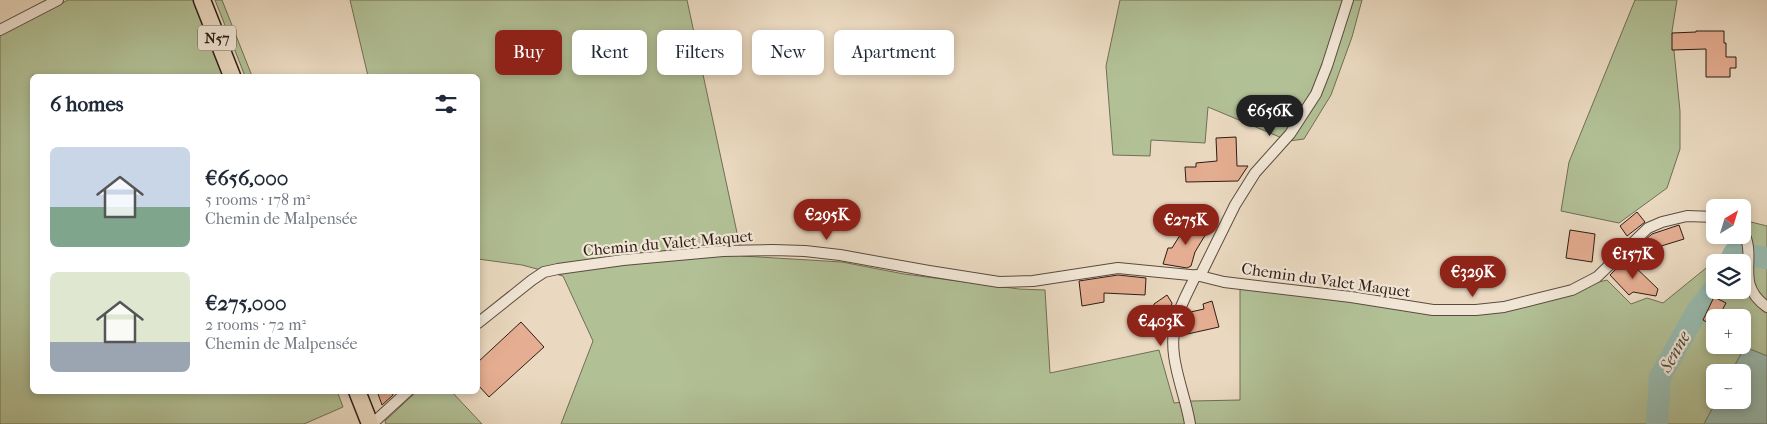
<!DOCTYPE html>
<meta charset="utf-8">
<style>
body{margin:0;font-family:"IM FELL French Canon",serif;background:#f2f2f3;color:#1f2937;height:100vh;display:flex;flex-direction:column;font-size:19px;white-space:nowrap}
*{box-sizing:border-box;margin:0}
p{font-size:16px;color:#747a83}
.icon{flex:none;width:28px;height:28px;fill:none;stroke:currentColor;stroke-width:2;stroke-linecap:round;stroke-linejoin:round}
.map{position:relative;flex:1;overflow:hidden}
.side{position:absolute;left:30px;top:74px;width:450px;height:320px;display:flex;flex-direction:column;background:#fff;border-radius:8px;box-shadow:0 2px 8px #0003}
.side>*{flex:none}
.guide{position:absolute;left:495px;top:30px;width:475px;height:45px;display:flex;gap:10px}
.needle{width:32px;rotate:38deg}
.controls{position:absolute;left:1706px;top:199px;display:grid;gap:10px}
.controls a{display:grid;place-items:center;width:45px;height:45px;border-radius:8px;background:#fff;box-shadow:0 2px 8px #0003;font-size:25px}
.price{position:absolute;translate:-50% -42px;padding:0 11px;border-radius:18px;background:#8f2418;color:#fff;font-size:16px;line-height:32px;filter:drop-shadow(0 1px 2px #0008)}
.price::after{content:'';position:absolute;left:50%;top:30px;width:15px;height:11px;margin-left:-8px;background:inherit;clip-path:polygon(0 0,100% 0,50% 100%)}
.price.current{background:#222;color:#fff}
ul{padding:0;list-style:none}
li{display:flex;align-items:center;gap:15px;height:125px;padding:0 20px}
li span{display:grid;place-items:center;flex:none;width:140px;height:100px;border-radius:8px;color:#555}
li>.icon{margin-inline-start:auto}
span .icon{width:60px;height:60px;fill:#fffc;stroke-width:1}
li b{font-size:21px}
h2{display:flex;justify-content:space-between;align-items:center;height:60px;padding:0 20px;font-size:21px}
.tag{padding:0 18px;border-radius:8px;background:#fff;box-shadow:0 2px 8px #0003;font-size:18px;line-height:45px}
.tag.current{background:#8f2418;color:#fff}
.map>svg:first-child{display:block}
.green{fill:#b2c096;stroke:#706e56;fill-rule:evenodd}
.water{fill:#98baaf;stroke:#6d7b71}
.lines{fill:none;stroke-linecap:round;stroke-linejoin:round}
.river{stroke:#98baaf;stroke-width:22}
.building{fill:#e5ae92;stroke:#2d1c15}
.minor-casing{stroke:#5c4b40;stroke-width:12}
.primary-casing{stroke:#2d1c15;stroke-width:19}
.minor{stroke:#f1e6d6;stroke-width:10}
.primary{stroke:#ead9c0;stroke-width:16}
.labels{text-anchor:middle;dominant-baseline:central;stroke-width:4.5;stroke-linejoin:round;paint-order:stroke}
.shield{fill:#f1e6d6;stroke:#68594f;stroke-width:1}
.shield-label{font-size:15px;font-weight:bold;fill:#2d1c15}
.street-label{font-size:16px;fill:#2d1c15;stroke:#f1e6d6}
.water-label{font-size:18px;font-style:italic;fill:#4d4b43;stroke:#f1e6d6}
</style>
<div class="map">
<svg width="1767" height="424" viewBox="0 0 1767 424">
<rect width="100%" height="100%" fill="#ead9c0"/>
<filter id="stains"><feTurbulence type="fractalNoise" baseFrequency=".004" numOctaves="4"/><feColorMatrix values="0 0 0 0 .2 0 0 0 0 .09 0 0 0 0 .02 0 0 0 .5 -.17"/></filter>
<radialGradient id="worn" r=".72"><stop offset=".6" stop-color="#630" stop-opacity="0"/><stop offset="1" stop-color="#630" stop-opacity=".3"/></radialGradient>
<path class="green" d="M68,0h128l30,76h-194v315h305l6,16 -39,17h-304v-389z
M215,0h7l30,76h-7z
M350,0h337l55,256 100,6 62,12 115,15 26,1 5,83 109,-23 15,53 18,-2 48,-1v-120l210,28 56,-4 101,-24 24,24 16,-6 16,5 64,-52 7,-16h8l1,-15 24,6v130l-22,-9 -14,25h-16v28h2l-13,24h-1143l32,-83 -30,-65 -41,-11 -44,-6v-183h-110zM1715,262h27v28h-27zM1715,318h27v27h-27z
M1120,0h242l-10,37 -21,58 -27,44 -15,2 -81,-34 -3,36 -54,-3 -1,16 -37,-1 -7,-89z
M1635,0h42l-5,31 8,80v38l-13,39 -48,35 -58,-12 8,-49z
M417,391h34l31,33h-96l-1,-3z"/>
<path class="water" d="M1745,347l22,9v68h-63l13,-24h25v-28h-11z"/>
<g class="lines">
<path class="river" d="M1730,262l4,-9 33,5
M1657,424l3,-47 37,-66 18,-23"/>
</g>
<path class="building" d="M1696,31h28v12h2v14h10v11h-6v9h-24v-28l-34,1v-17l24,-1z
M1236,137l1,29h11l-10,15 -52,1 -1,-15h11v-4l21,-2 -1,-23z
M1637,212l8,10 -18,14 -7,-10z
M1196,219l10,6 -3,6 4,1 -12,20 -4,14 -4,2 -24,-4 5,-16h4l15,-24 5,2z
M1679,225l5,14 -26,8 2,4 -10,3 -5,-14 7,-6z
M1570,230l25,4 -3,28 -26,-4z
M1624,261l7,2 27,26 -2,7 -23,-4 -4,3 -19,-20z
M1118,275l28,3 -1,17 -41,-2v9l-22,4 -3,-25z
M1167,295l5,8 -9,34 -12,-2 3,-31z
M1714,297l12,6 -8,15h-3l-1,8 -11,-6z
M1212,301l7,26 -36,8 -2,-6 5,-16 18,-4 -1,-5z
M521,322l23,25 -55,50 -11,-12v-23z
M377,391h15l1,4 -11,10z"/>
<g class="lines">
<g class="minor-casing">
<path id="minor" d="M0,30l58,-30
M1742,230c17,27 -9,53 25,77
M1200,276l35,-71 20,-32 35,-39 26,-40 11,-28 21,-66
M478,323l54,-43 12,-8 14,-3 65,-9 100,-9 50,-1 32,1 35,4 89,16 70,11 34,-1 85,-13 82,8 24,6 127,15 82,13h43l28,-3 68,-17 25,-13 51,-49 14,-6 25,-6 28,1
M372,424l36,-33
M1190,424c-5,-33 -24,-68 -14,-103 4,-16 13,-31 20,-46"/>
</g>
<g class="primary-casing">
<path id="primary" d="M202,0l30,76
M357,391l13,33"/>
</g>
<use href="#minor" class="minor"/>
<use href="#primary" class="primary"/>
</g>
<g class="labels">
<rect class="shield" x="198" y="25.5" width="38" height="25" rx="4"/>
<g class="shield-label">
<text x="217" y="38">N57</text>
</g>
<g class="street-label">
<text transform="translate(668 243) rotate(-5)">Chemin du Valet Maquet</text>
<text transform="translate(1326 280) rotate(8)">Chemin du Valet Maquet</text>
</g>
<g class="water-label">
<text transform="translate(1675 352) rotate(-61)">Senne</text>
</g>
</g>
<rect width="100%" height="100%" filter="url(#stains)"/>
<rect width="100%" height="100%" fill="url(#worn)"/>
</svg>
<div class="controls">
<a><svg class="needle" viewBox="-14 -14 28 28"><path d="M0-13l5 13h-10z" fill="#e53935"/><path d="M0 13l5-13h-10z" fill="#747a83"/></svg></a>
<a><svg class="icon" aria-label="layers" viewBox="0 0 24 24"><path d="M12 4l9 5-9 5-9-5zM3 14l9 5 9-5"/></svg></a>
<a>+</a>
<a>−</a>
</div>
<b class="price current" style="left:1270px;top:137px">€656K</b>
<b class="price" style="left:827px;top:241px">€295K</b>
<b class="price" style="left:1186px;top:246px">€275K</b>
<b class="price" style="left:1633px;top:280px">€157K</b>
<b class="price" style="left:1473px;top:298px">€329K</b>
<b class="price" style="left:1161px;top:347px">€403K</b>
<div class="guide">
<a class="tag current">Buy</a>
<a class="tag">Rent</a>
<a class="tag">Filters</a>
<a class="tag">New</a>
<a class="tag">Apartment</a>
</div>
<section class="side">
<h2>6 homes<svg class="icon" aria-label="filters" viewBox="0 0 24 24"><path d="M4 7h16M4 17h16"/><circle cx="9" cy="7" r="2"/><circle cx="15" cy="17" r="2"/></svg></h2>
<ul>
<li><span style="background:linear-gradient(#c9d6e8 60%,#7fa58c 0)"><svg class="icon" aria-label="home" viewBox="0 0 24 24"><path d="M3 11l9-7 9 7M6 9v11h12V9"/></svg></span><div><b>€656,000</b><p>5 rooms · 178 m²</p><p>Chemin de Malpensée</p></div></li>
<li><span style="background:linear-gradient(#dfe7d0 70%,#9aa5b1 0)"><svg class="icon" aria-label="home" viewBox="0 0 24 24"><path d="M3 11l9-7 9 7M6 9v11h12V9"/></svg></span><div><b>€275,000</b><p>2 rooms · 72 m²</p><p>Chemin de Malpensée</p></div></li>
</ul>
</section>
</div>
